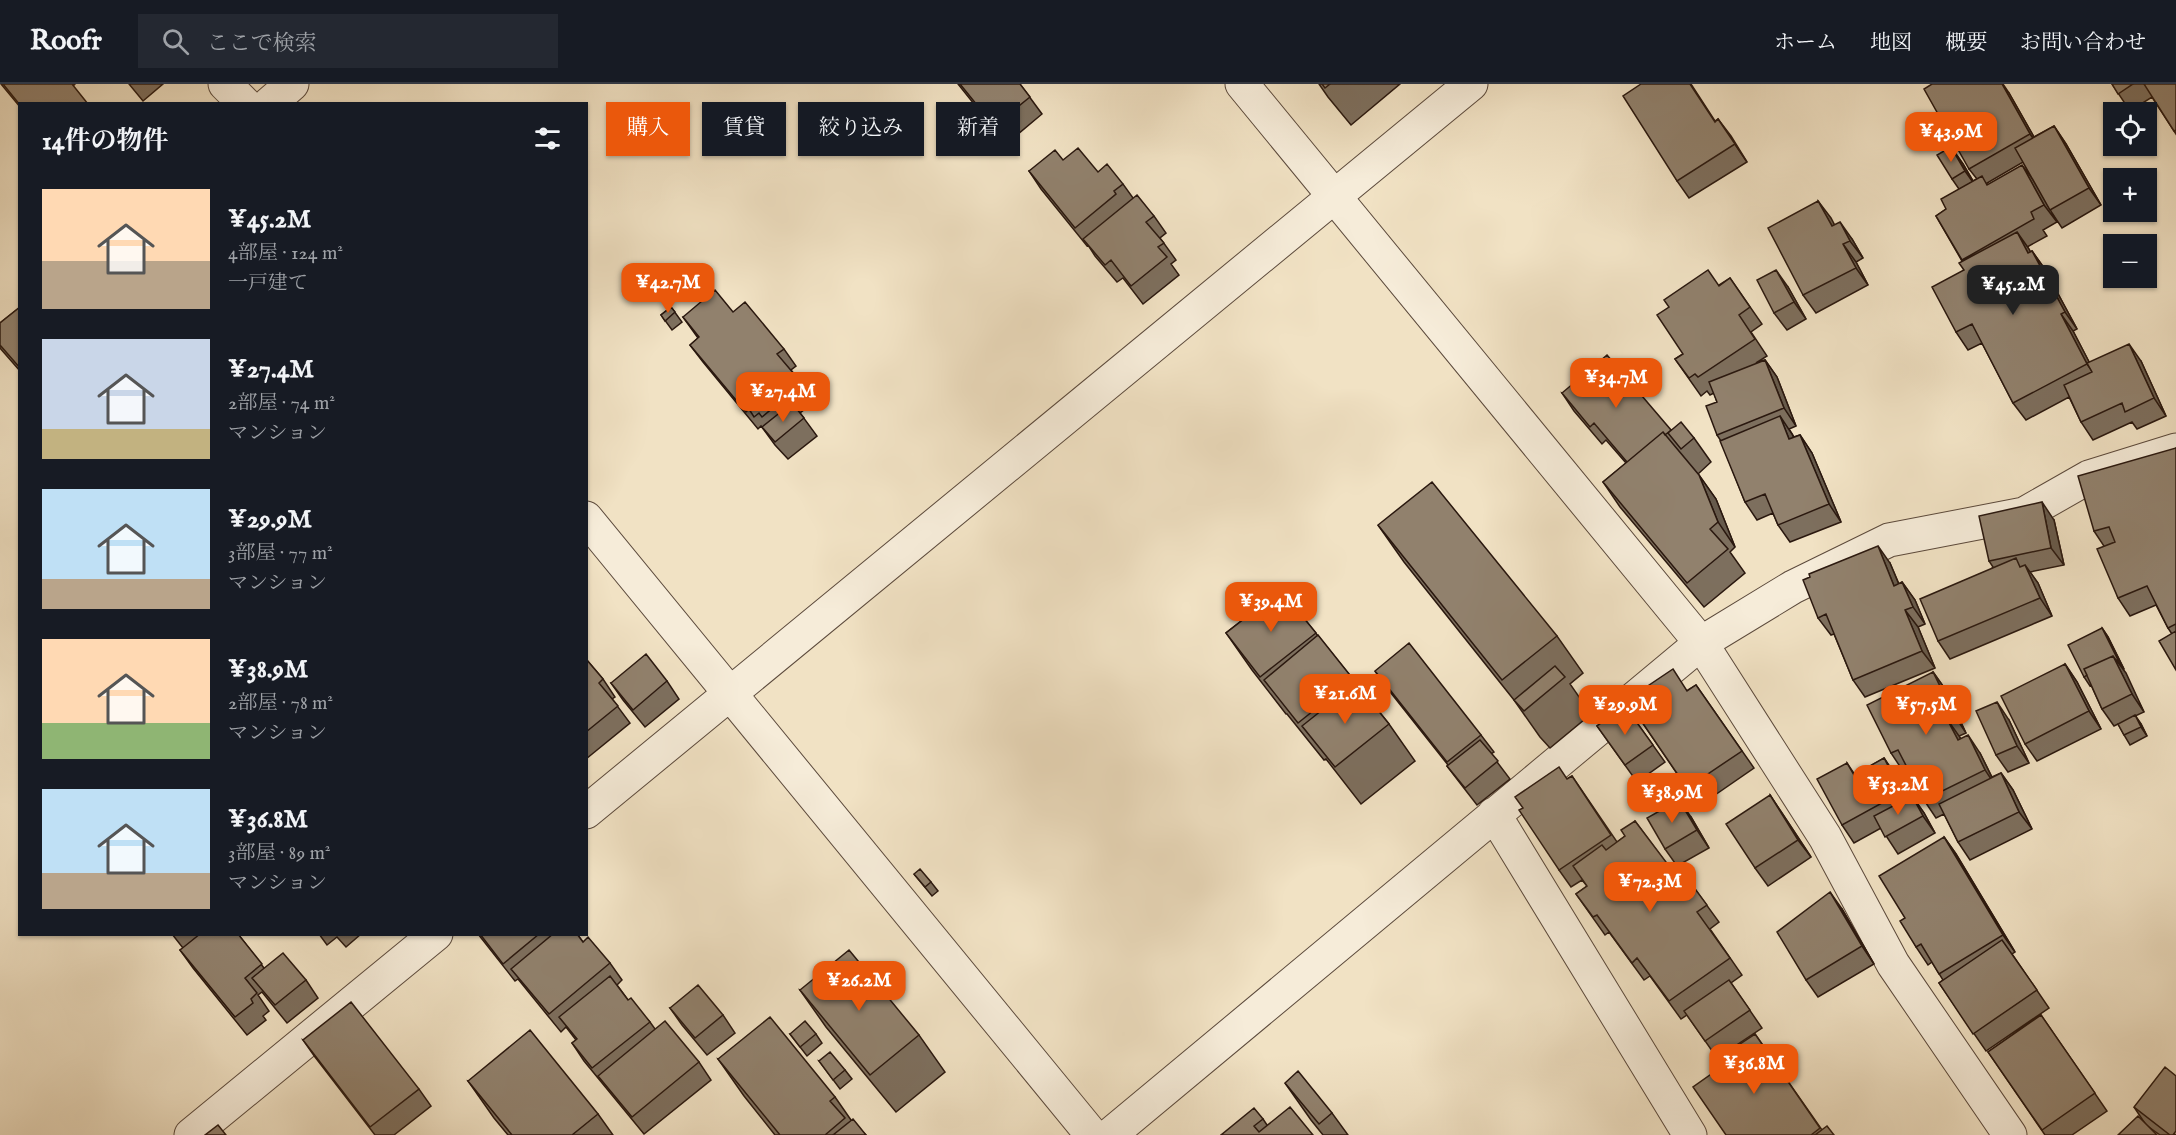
<!DOCTYPE html>
<html lang="ja">
<meta charset="utf-8">
<style>
body{margin:0;font-family:"IM FELL English","Noto Serif JP",serif;background:#242831;color:#f1f3f6;height:100vh;display:flex;flex-direction:column;font-size:22px;white-space:nowrap}
*{box-sizing:border-box;margin:0}
p{font-size:20px;color:#9ea1a6}
.icon{flex:none;width:33px;height:33px;fill:none;stroke:currentColor;stroke-width:2;stroke-linecap:round;stroke-linejoin:round}
.map{position:relative;flex:1;overflow:hidden}
.panel{position:absolute;left:18px;top:18px;width:570px;height:834px;display:flex;flex-direction:column;background:#171b24;border-radius:0px;box-shadow:0 2px 4px #0004}
.panel>*{flex:none}
.top-card{position:absolute;left:606px;top:18px;width:570px;height:54px;display:flex;gap:12px}
.controls{position:absolute;left:2103px;top:18px;display:grid;gap:12px}
.controls a{display:grid;place-items:center;width:54px;height:54px;border-radius:0px;background:#171b24;box-shadow:0 2px 4px #0004;font-size:30px}
.price{position:absolute;translate:-50% -51px;padding:0 14px;border-radius:12px;background:#ea580c;color:#fff;font-size:20px;line-height:39px;filter:drop-shadow(0 2px 3px #0008)}
.price::after{content:'';position:absolute;left:50%;top:36px;width:18px;height:14px;margin-left:-9px;background:inherit;clip-path:polygon(0 0,100% 0,50% 100%)}
.price.active{background:#222;color:#fff}
ul{padding:0;list-style:none}
li{display:flex;align-items:center;gap:18px;height:150px;padding:0 24px}
li span{display:grid;place-items:center;flex:none;width:168px;height:120px;border-radius:0px;color:#555}
li>.icon{margin-inline-start:auto}
span .icon{width:72px;height:72px;fill:#fffc;stroke-width:1}
li b{font-size:26px}
h2{display:flex;justify-content:space-between;align-items:center;height:72px;padding:0 24px;font-size:26px}
.tag{padding:0 21px;border-radius:0px;background:#171b24;box-shadow:0 2px 4px #0004;font-size:21px;line-height:54px}
.tag.active{background:#ea580c;color:#fff}
header{display:flex;align-items:center;gap:36px;box-sizing:border-box;height:84px;padding:0 30px;background:#171b24;border-bottom:2px solid #363941}
header strong{font-size:28px}
nav{display:flex;gap:33px;margin-inline-start:auto;font-size:21px}
.search{width:420px;height:54px;background:#242831;display:flex;align-items:center;gap:15px;box-sizing:border-box;padding:0 21px;border-radius:0px;color:#9ea1a6;font-size:22px}
.map>svg:first-child{display:block}
.lines{fill:none;stroke-linecap:round;stroke-linejoin:round}
.minor-casing{stroke:#5c4a3c;stroke-width:35}
.minor{stroke:#f6ecd9;stroke-width:33}
.wall{fill:#7d6f5e;stroke:#2a180f;stroke-width:1.5;fill-rule:evenodd}
.shaded-wall{fill:#665a4c;stroke:#2a180f;stroke-width:1.5}
.building{fill:#91816d;stroke:#2a180f;stroke-width:1.5}
</style>
<header>
<strong>Roofr</strong>
<div class="search"><svg class="icon" aria-label="search" viewBox="0 0 24 24"><circle cx="10" cy="10" r="6"/><path d="M15 15l6 6"/></svg>ここで検索</div>
<nav><a>ホーム</a><a>地図</a><a>概要</a><a>お問い合わせ</a></nav>
</header>
<div class="map">
<svg width="2176" height="1051" viewBox="0 0 2176 1051">
<rect width="100%" height="100%" fill="#f1e2c4"/>
<filter id="stains"><feTurbulence type="fractalNoise" baseFrequency=".00333" numOctaves="4"/><feColorMatrix values="0 0 0 0 .2 0 0 0 0 .09 0 0 0 0 .02 0 0 0 .5 -.17"/></filter>
<radialGradient id="worn" r=".72"><stop offset=".6" stop-color="#630" stop-opacity="0"/><stop offset="1" stop-color="#630" stop-opacity=".3"/></radialGradient>
<g class="lines">
<g class="minor-casing">
<path id="minor" d="M225,0l20,20
M1242,0l459,559 124,194 68,127 117,171
M269,20l23,-20
M586,434l506,617
M586,728l885,-728
M1494,730l196,321
M191,1051l245,-201
M1110,1051l591,-492 92,-56 96,-47 135,-26 65,-37 87,-27"/>
</g>
<use href="#minor" class="minor"/>
</g>
<path class="wall" d="M1,0h74l-2,2 -53,18v3z
M129,0h34l-20,17z
M958,0h62l22,30 -36,30z
M1319,0h81l-49,41 -23,-28z
M1641,0h50l24,37 3,-2 29,43 -58,36 -12,-17z
M2112,0h64v50l-24,-37 -22,14z
M2009,9l25,44 20,-11 12,18 35,61 -39,23 -10,-15 5,9 -14,8 4,6 -20,11 3,5 2,-1 12,17 33,61 -4,2 16,31 52,-1 25,55 -29,13 -5,-7 -39,18 -12,-18 -12,-25 -43,23 -13,-17 -31,-60 -14,7 -12,-18 8,-62 -2,-9 -26,-45 10,-7 13,-20 -7,-10 -1,-32 12,17 10,17 4,-2 -8,-10zM2023,78l8,16 -43,7 -1,-2z
M1063,76l35,12 25,12 10,14 21,18 12,17 -6,5 16,22 -5,4 8,11 -36,29 -20,-26 -6,4 -22,-26 -7,-11 -1,1 -46,-57 -12,-18z
M1818,117l16,24 18,14 11,19 -7,4 12,23 -52,28 -13,-18z
M1730,194l32,46 -11,8 16,24 -11,7 9,-3 12,17 19,49 -7,3 5,8 6,-2 12,18 29,69 -51,20 -12,-17 -5,-12 -16,7 -12,-18 -24,-61 -4,-6v-33l-3,-9 -4,2 -3,-4 -6,5 -26,-37 8,-5 36,-69z
M1788,203l18,32 -19,11 -13,-17z
M20,223v64l-20,-23v-25z
M671,223l11,15 -10,8 -11,-15z
M733,228l51,37 12,17 -5,4 21,28 -9,8 2,3 -5,4 17,23 -29,23 -13,-14 -14,-19 -3,3 -55,-67 -13,-17 8,-7 -15,-21z
M1562,309l132,45 17,24 -13,12 18,25 19,48 -5,5 15,21 -41,34 -84,-100 -17,-25 23,-19 -20,-23 -4,4 -28,-33z
M2176,364v222l-4,-36 -4,-6 -12,-23 -26,11 -12,-18 -14,-52 -10,-15z
M2054,436l10,45 -34,7 8,11 14,33 -102,43 -12,-18 55,-74 -4,-6z
M1378,441l179,111 26,37 -13,11 21,30 -41,34 -10,-11 -26,-37 -110,-138z
M1890,479l9,21 3,-2 13,18 10,24 -7,3 17,41 -70,29 -12,-17 -19,-46 -3,1 -13,-17z
M1281,506l108,134 26,37 -54,43 -35,-45 -2,1 -37,-46h-1l-34,-44 -26,-37z
M2102,544l6,9 16,32 -1,1 21,42 -9,4 6,8 6,12 -17,9 -6,-10 -6,-11 -4,2 -12,-17 -11,-24 -1,1 -6,-9z
M586,575l17,20 12,18 -3,2 18,24 -44,36z
M2065,580l12,18 24,47 -64,32 -12,-17z
M1375,587l106,64 13,17 -3,2 19,25 -33,26 -17,-22 -13,-17 1,-1 -61,-77z
M1933,588l12,17 21,44 -7,3 2,3 19,14 12,24 9,-4 12,17 19,39 -62,31 -12,-18 -14,-28 -8,4 -12,-18 -16,-31 -5,2 -12,-18z
M667,597l12,18 -34,28 -22,-27 -12,-17z
M1696,601l58,83 -55,38 -72,-106 61,-10z
M1625,622l40,56 -28,20 -40,-56z
M2009,636l20,43 -21,9 -12,-17z
M1884,674l12,18 12,22 4,-2 12,17 11,20 -37,21 -17,-26 -27,15 -12,-18 5,-62 8,12z
M1572,692l45,66 8,-6 10,-15 43,58 -10,7 3,3 16,-11 32,44 -9,7 32,46 -11,8 31,45 -45,30 -30,-43 -6,4 -31,-43 -6,4 -35,-48 -4,3 -29,-41 11,-8 -5,-6 -11,7 -12,-17 8,-91z
M1770,711l41,62 -43,29 -13,-18z
M1691,733l18,31 -32,18 -12,-17z
M1944,753l12,17 59,98 -3,2 37,54 -63,43 -47,-68 4,-3 -11,-18 -4,3 -12,-18 -11,-29z
M914,790l17,8 7,9 -6,5z
M1842,825l32,55 -56,33 -12,-17z
M172,850h66l26,34 42,12 12,18 -31,25 -25,-31 -4,3 11,16 -6,5 3,4 -19,15 -54,-67 -13,-18 3,-2z
M319,850h42l-15,13 -9,-10 -10,8z
M478,850h99l6,8 27,21 12,17 -5,5 11,15 22,22 5,7 44,33 12,18 -67,54 -60,-73 -12,-18 4,-3 -10,-13 -5,5 -43,-53 -3,2z
M800,906l119,45 26,37 -49,40 -70,-85z
M670,924l53,7 12,18 -28,22 -25,-30z
M2041,931l66,96 -35,24h-27l-57,-83z
M790,950h26l6,9 -15,13z
M1755,950l67,96 12,5h-108l-2,-70z
M303,956l116,49 12,17 -37,29h-19l-60,-78z
M718,975l117,38 16,23 15,15h-91l-31,-39z
M819,977l26,9 7,9 -12,10z
M468,997l130,33 15,21h-105l-14,-17z
M1285,999l47,30 16,22h-25l-12,-15z
M2134,1023l42,28h-16l-14,-10z
M1263,1035l4,6 46,10h-92z"/>
<path class="shaded-wall" d="M2002,0h1l6,9 33,58 -12,-17z
M1718,35l13,17 16,26 -12,-18z
M2054,42l12,18 35,61 -12,-17z
M1951,63l12,17 14,24 -12,-17z
M2022,81l13,17 22,40 -13,-17z
M1818,117l13,17 13,25 -12,-17z
M1840,138l12,17 11,19 -13,-17z
M2017,148l12,17 11,21 -12,-17z
M1843,160l13,18 12,23 -12,-17z
M2032,167l12,17 33,61 -12,-17z
M1776,186l12,17 18,32 -12,-17z
M2061,230l12,17 26,50 -12,-17z
M2129,260l12,17 25,55 -12,-18z
M1765,276l12,17 19,49 -12,-18z
M1780,332l12,18 10,23 -13,-18z
M1800,351l12,18 29,69 -12,-18z
M1699,391l17,24 19,48 -17,-25z
M2042,418l12,18 10,45 -13,-17z
M1878,462l12,17 17,41 -13,-18z
M2025,481l13,18 14,33 -12,-18z
M1902,498l13,18 10,24 -12,-17z
M1905,526l13,17 17,41 -13,-17z
M2102,544l6,9 16,32 -6,-9z
M2113,572l13,17 18,39 -12,-18z
M2065,580l12,18 24,47 -12,-18z
M1933,588l12,17 21,44 -12,-18z
M1997,618l12,18 20,43 -12,-17z
M2135,631l6,9 6,12 -6,-9z
M1947,635l12,17 12,21 -13,-17z
M1968,651l12,18 17,35 -12,-18z
M1884,674l12,18 19,33 -13,-17z
M2001,689l12,17 19,39 -13,-17z
M1770,711l12,18 29,44 -13,-17z
M1912,712l12,17 11,20 -12,-17z
M1679,716l12,17 18,31 -12,-18z
M1944,753l12,17 59,98 -12,-17z
M1830,808l12,17 32,55 -12,-18z"/>
<path class="building" d="M3,0h69l16,20h-68v1z
M960,0h60l10,13 -36,29z
M1322,0h8l-5,4z
M1641,0h49l25,38 3,-3 17,25 -58,37 -54,-85z
M1932,0h70l28,50 -61,35 -45,-80z
M2112,0h21l-15,10z
M2144,0h32v46l-2,1z
M2054,42l35,62 -39,22 -35,-62z
M1951,63l14,24 -13,8 -15,-24z
M1078,64l20,24 9,-8 16,20 -9,7 2,3 -41,34 -46,-57 26,-21 8,10z
M2022,81l22,40 -13,7 3,7 -72,41 -26,-44 10,-7 -5,-10 41,-23 5,9z
M1137,111l17,21 -8,6 18,21 -6,4 9,10 -36,29 -20,-26 -6,5 -22,-26z
M1818,117l14,25 8,-4 10,19 -7,3 13,24 -53,27 -35,-67z
M2017,148l11,21 4,-2 33,61 -4,2 26,50 -74,39 -41,-79 -16,8 -24,-45 32,-17 -5,-7z
M1708,186l11,16 11,-8 20,29 -11,8 16,24 -57,38 -3,-3 -6,4 -14,-19 8,-5 -26,-39 12,-8 -5,-7z
M1776,186l18,32 -20,11 -17,-33z
M715,206l18,22 12,-10 39,47 -7,5 23,27 -10,8 3,2 -31,26 -3,-4 -5,4 -5,-8 -3,3 -56,-67 9,-8 -16,-20z
M20,223v61l-20,-23v-22z
M671,223l4,5 -10,9 -4,-6z
M2129,260l25,54 -29,14 -3,-9 -41,19 -17,-37 28,-13 -5,-9z
M1607,271l64,75 -6,5 -2,-3 -36,30 -33,-39 -4,4 -28,-34z
M1765,276l19,48 -67,27 -11,-29 11,-4 -8,-20z
M792,319l12,15 -29,24 -13,-15z
M1780,332l9,23 11,-4 29,69 -51,21 -13,-31 -20,8 -25,-61z
M1681,338l13,16 -13,11 -13,-16z
M1663,348l36,43 19,47 -8,7 18,20 -41,34 -84,-101z
M2176,364v176l-8,4 -21,-42 -29,12 -21,-49 18,-7 -6,-15 -15,4 -16,-55z
M1432,398l125,154 -55,44 -124,-155z
M2042,418l9,46 -62,13 -10,-45z
M1878,462l16,40 8,-4 11,25 -8,3 17,41 -69,29 -27,-66 -8,4 -15,-38 7,-3 -1,-3z
M2016,474l4,9 5,-2 15,33 -102,43 -18,-42z
M1281,506l35,43 -56,44 -34,-44z
M2102,544l16,32h-2l-3,-4 -29,13 3,6 -3,2 -16,-32z
M2176,547v39l-17,-29z
M1318,551l35,44 -55,44 -34,-43z
M1409,559l72,92 -34,27 -72,-91z
M646,570l21,27 -34,29 -22,-27z
M2113,572l19,38 -30,15 -18,-40z
M586,575l17,20 -4,4 19,23 -32,26z
M2065,580l24,47 -64,33 -24,-48z
M1555,582l10,11 -41,34 -10,-11z
M1673,585l14,22 9,-6 46,66 -55,37 -60,-88z
M1933,588l21,43 -7,4 11,21 10,-5 17,35 -61,30 -26,-50 -7,3 -24,-48z
M1356,599l33,41 -54,43 -33,-41z
M1997,618l20,44 -21,9 -20,-44z
M1625,622l28,39 -28,20 -28,-39z
M2135,631l6,12 -17,8 -6,-11z
M1480,656l18,21 -33,27 -18,-22z
M1884,674l18,34 -60,33 -25,-46 30,-16 7,12z
M1559,683l8,12 5,-3 39,59 -52,35 -40,-60 4,-2 -8,-11z
M2001,689l18,39 -61,30 -19,-38z
M1770,711l28,45 -43,28 -29,-44z
M1912,712l11,20 -38,21 -11,-21z
M1679,716l18,30 -32,19 -18,-31z
M1635,737l31,41 -10,6 15,21 16,-11 20,27 -10,7 33,46 -61,43 -32,-43 -5,5 -35,-48 -4,2 -17,-23 11,-8 -14,-20 29,-21 4,5 19,-14 -4,-6z
M1944,753l59,98 -64,39 -18,-30 -5,3 -16,-26 5,-3 -26,-42z
M920,785l11,13 -6,5 -11,-13z
M1830,808l32,54 -56,34 -29,-48z
M200,850h38l24,30 -17,14 12,15 -6,6 2,4 -18,14 -55,-67z
M480,850h59l-36,30z
M553,850h24l6,8 5,-5 22,26 -61,51 -38,-45z
M2002,856l35,50 -64,44 -34,-51z
M849,866l70,85 -49,40 -70,-85z
M283,869l23,27 -31,25 -23,-27z
M610,892l18,24 3,-2 19,24 -58,46 -20,-25 5,-4 -18,-22z
M1729,896l21,30 -45,31 -21,-30z
M698,901l25,30 -28,23 -25,-30z
M351,918l68,87 -49,38 -67,-87z
M2041,931l54,78 -53,37 -54,-78z
M770,933l65,80 -5,4 15,17 -20,17h-45l-62,-76z
M665,937l34,41 -67,55 -34,-41z
M805,937l11,13 -16,13 -10,-13z
M530,946l68,84 -26,21h-60l-44,-54z
M1755,950l65,94 -9,7h-85l-33,-48 31,-22 -4,-8z
M830,968l15,18 -12,10 -14,-19z
M2165,983l11,9v55l-3,4h-3l-36,-28z
M1298,987l34,42 -13,11 -34,-41z
M1290,1023l23,28h-92l33,-27 9,11 -9,7 5,6z
M2138,1032l19,19h-39z
M853,1035l13,16h-33z
M218,1041l8,10h-21z
M1827,1042l7,9h-19z"/>
<rect width="100%" height="100%" filter="url(#stains)"/>
<rect width="100%" height="100%" fill="url(#worn)"/>
</svg>
<div class="controls">
<a><svg class="icon" aria-label="locate" viewBox="0 0 24 24"><circle cx="12" cy="12" r="6"/><path d="M12 2v4M12 18v4M2 12h4M18 12h4"/></svg></a>
<a>+</a>
<a>−</a>
</div>
<b class="price" style="left:1951px;top:79px">¥43.9M</b>
<b class="price" style="left:668px;top:230px">¥42.7M</b>
<b class="price active" style="left:2013px;top:232px">¥45.2M</b>
<b class="price" style="left:1616px;top:325px">¥34.7M</b>
<b class="price" style="left:783px;top:339px">¥27.4M</b>
<b class="price" style="left:1271px;top:549px">¥39.4M</b>
<b class="price" style="left:1345px;top:641px">¥21.6M</b>
<b class="price" style="left:1625px;top:652px">¥29.9M</b>
<b class="price" style="left:1926px;top:652px">¥57.5M</b>
<b class="price" style="left:1898px;top:732px">¥53.2M</b>
<b class="price" style="left:1672px;top:740px">¥38.9M</b>
<b class="price" style="left:1650px;top:829px">¥72.3M</b>
<b class="price" style="left:859px;top:928px">¥26.2M</b>
<b class="price" style="left:1754px;top:1011px">¥36.8M</b>
<div class="top-card">
<a class="tag active">購入</a>
<a class="tag">賃貸</a>
<a class="tag">絞り込み</a>
<a class="tag">新着</a>
</div>
<section class="panel">
<h2>14件の物件<svg class="icon" aria-label="filters" viewBox="0 0 24 24"><path d="M4 7h16M4 17h16"/><circle cx="9" cy="7" r="2"/><circle cx="15" cy="17" r="2"/></svg></h2>
<ul>
<li><span style="background:linear-gradient(#ffd9b3 60%,#b9a48a 0)"><svg class="icon" aria-label="home" viewBox="0 0 24 24"><path d="M3 11l9-7 9 7M6 9v11h12V9"/></svg></span><div><b>¥45.2M</b><p>4部屋 · 124 m²</p><p>一戸建て</p></div></li>
<li><span style="background:linear-gradient(#c9d6e8 75%,#c2b280 0)"><svg class="icon" aria-label="home" viewBox="0 0 24 24"><path d="M3 11l9-7 9 7M6 9v11h12V9"/></svg></span><div><b>¥27.4M</b><p>2部屋 · 74 m²</p><p>マンション</p></div></li>
<li><span style="background:linear-gradient(#bfe0f5 75%,#b9a48a 0)"><svg class="icon" aria-label="home" viewBox="0 0 24 24"><path d="M3 11l9-7 9 7M6 9v11h12V9"/></svg></span><div><b>¥29.9M</b><p>3部屋 · 77 m²</p><p>マンション</p></div></li>
<li><span style="background:linear-gradient(#ffd9b3 70%,#8fb573 0)"><svg class="icon" aria-label="home" viewBox="0 0 24 24"><path d="M3 11l9-7 9 7M6 9v11h12V9"/></svg></span><div><b>¥38.9M</b><p>2部屋 · 78 m²</p><p>マンション</p></div></li>
<li><span style="background:linear-gradient(#bfe0f5 70%,#b9a48a 0)"><svg class="icon" aria-label="home" viewBox="0 0 24 24"><path d="M3 11l9-7 9 7M6 9v11h12V9"/></svg></span><div><b>¥36.8M</b><p>3部屋 · 89 m²</p><p>マンション</p></div></li>
</ul>
</section>
</div>
